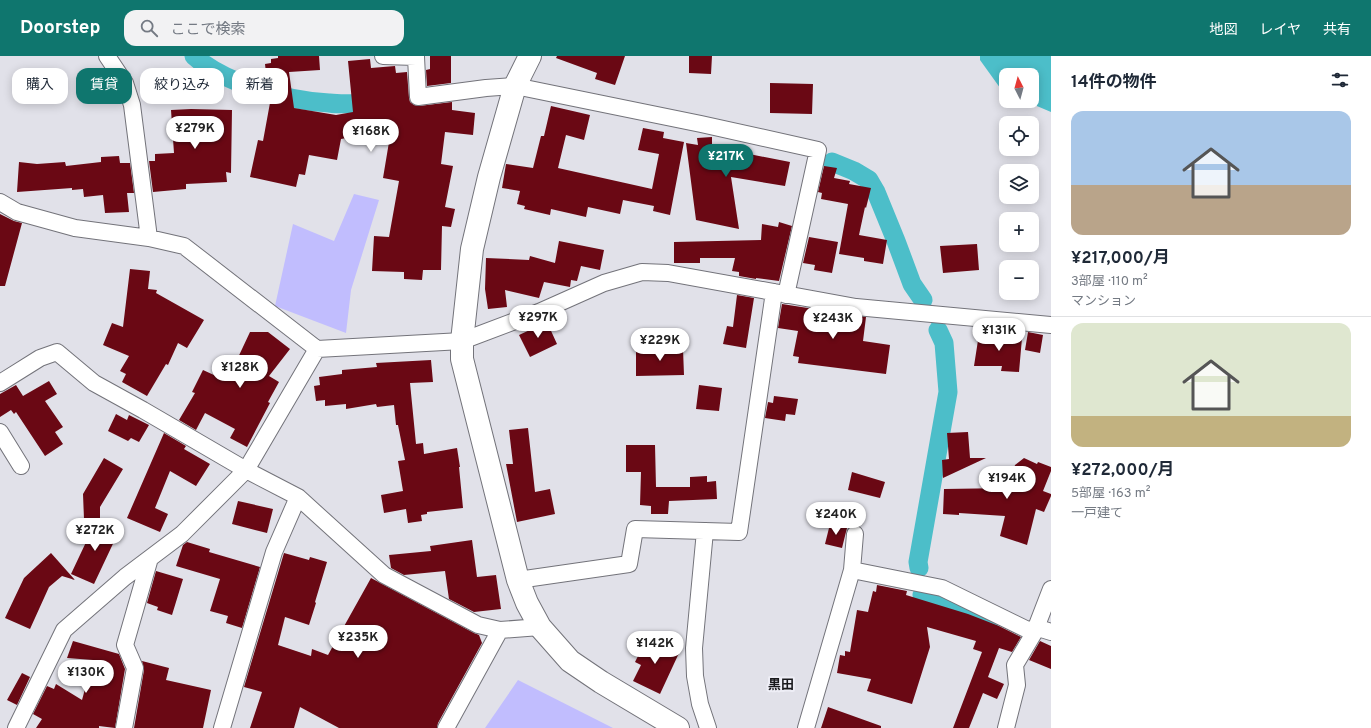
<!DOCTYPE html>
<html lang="ja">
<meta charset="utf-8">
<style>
body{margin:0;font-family:Overpass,"Noto Sans JP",sans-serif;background:#f2f2f3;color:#1f2937;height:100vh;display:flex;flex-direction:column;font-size:15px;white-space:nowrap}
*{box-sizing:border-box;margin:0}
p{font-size:13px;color:#747a83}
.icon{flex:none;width:22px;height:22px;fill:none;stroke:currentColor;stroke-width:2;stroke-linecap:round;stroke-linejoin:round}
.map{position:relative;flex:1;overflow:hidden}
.sheet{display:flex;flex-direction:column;background:#fff;width:320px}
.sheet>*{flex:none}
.hud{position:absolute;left:12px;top:12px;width:380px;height:36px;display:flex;gap:8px}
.needle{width:26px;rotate:354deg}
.tools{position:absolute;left:999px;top:12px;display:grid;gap:8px}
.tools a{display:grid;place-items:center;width:40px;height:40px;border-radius:8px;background:#fff;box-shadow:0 2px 10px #0003;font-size:20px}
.price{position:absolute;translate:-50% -34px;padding:0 9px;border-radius:14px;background:#fff;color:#222;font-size:13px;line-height:26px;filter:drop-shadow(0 1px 2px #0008)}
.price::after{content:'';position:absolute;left:50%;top:24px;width:12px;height:9px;margin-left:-6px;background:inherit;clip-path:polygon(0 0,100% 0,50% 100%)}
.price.selected{background:#0f766e;color:#fff}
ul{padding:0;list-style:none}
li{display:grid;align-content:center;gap:8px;height:212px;padding:0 20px}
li+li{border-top:1px solid #e0e1e3}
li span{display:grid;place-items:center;height:124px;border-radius:12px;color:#555}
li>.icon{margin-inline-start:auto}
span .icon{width:72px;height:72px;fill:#fffc;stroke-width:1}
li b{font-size:17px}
h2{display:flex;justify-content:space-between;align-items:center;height:48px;padding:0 20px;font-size:17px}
.pill{padding:0 14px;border-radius:12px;background:#fff;box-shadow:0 2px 10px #0003;font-size:14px;line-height:36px}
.pill.selected{background:#0f766e;color:#fff}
header{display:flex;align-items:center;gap:24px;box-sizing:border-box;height:56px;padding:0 20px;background:#0f766e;color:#fff}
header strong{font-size:19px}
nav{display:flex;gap:22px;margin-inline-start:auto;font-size:14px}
.search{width:280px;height:36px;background:#f2f2f3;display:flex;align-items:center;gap:10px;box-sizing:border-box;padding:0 14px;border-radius:12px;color:#747a83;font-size:15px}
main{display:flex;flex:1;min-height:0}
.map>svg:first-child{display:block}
.green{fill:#c1bdfe}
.water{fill:#4cbec9}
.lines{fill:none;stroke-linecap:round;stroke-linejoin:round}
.canal{stroke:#4cbec9;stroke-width:19}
.building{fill:#6a0814}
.street-casing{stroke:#73737a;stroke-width:18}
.secondary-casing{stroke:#73737a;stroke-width:24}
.street{stroke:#fff;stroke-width:16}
.secondary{stroke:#fff;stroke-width:22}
.labels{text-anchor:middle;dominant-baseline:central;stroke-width:4;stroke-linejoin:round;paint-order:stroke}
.quarter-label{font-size:13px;font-weight:bold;fill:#19191c;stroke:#eeeef6}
</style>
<header>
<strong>Doorstep</strong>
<div class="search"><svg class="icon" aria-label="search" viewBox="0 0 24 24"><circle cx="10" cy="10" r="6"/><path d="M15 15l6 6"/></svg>ここで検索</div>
<nav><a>地図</a><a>レイヤ</a><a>共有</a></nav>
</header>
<main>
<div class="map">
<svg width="1051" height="672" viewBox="0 0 1051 672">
<rect width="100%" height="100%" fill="#e1e1e9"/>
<path class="green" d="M354,138l25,6 -28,90 -5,43 -71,-27 18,-82 41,17z
M518,624l95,48h-128z"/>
<path class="water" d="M980,0h71v56l-26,-11h7v-26h-26v18l-3,-1 -23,-32z"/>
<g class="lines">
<path class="canal" d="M194,0c31,28 94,45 135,47 16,2 33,0 49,0
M832,106l22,9 15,9 7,12 20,49 16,43 11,16
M919,512l-1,-6 30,-170 -4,-49 -6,-13
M922,539l40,12 29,12"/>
</g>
<path class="building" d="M278,0h41l1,14 -31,2 5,36 42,7 17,-3 -5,-51 22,-2 1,9 24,-2 1,7 11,-1 2,26 1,4 4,3 5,1 33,-4v8l23,3 -2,22 -28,-3 -4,32 12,2 -8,41 10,2 -4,18 -9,-1 -1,44h-18l-1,10 -18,-1v-7l-32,-1 2,-35 15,1 10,-56 -16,-3 8,-48 -50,9 -4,21 -28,-5 -4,20 -6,-1 -3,13 -46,-10 8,-37 5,1 11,-60 -7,1 -2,-18 6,-1v-4l7,-1z
M430,0h21v27l-24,3 -1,-16 4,-1z
M557,0h68l-10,29 -20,-6 2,-6 -41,-15z
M689,0h23l-1,18 -22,-1z
M770,27l43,1 -1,30 -42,-1z
M551,50l39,9 -6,25 -18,-5 -8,33 94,21 7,-35 -21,-4 5,-22 21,4 -1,6 21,4 -14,73 -17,-4 1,-5 -31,-6 -3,14 -32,-7 -2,10 -35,-8 -1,6 -26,-6 1,-3 -8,-2 3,-13 -18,-3 4,-24 27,4 8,-32h3z
M191,53l41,1 -1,63 -5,-1 1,10 -41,2v5l-33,3 -4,-31h6v-7l19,-1 -3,-43z
M712,81v8l38,4 -1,5 41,8 -5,24 -54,-9 8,52 -43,-9 -10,-77 12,2 -1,-7z
M119,100l1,7h10l4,30h-7l2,19 -24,1 -2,-18 -19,2 -1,-8 -11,1v-2l-55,4 2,-30 18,2 28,-2 1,4 35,-4v-5z
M824,110l13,2 -3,10 16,3 -1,3 22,4 -5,20 -1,-1 -6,28 28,5 -4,24 -19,-3v-3l-25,-4 9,-50 -27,-5 1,-6 -4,-1z
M0,158l14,7 8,2 -17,63h-5z
M779,166l13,4 -13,55 -23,-3v1l-17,-3v-4l-7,-1 3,-13h-35v5h-26v-21l87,-2 1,-16 16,3z
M809,181l29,5 -6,31 -18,-3 1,-5 -12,-2z
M559,185l45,9 -4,20 -19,-4 -4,15 -6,-1 -1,7 -26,-5 -5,16 -34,-8 2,17 -19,2 -3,-20 1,-31 43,2 1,-4 25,7z
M977,188l2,26 -36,3 -3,-27z
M130,213l20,2 -2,18 9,1 -1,3 48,27 -17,28 -9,-5 -10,22 -2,-1 -19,32 -25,-14 4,-8 -6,-3 9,-15 -26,-11 9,-22 11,4z
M737,239l17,3 -8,50 -23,-4 4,-18 6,1z
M782,248l84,13 -3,24 27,4 -4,29 -88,-11 1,-6 -6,-1 5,-25 -20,-3z
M547,266l10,22 -27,13 -11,-22z
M250,276h18l22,17 -21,27 10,6 -11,20 2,1 -23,44 -17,-9 5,-9 -30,-16 -9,17 -17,-10 16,-27 -3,-1 11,-22 24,11z
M1028,276l15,3 -3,18 -15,-3z
M979,278l43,4 -3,34 -18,-1 1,-5h-28z
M636,293h47l1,26 -48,1z
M431,304l2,22 -23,1 6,61 7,-1 1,11 33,-6 3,19h-1l4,41 -36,4v2l-6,1 1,6 -14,2 -2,-14 -22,4 -3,-18 22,-4 -5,-30 7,-1 -7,-35h-2l-2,-20 -17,2 -1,-3 -30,5v-5l-21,2v-6l-9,1 -2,-15 6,-1 -1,-8 23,-3v-4l35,-3 -1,-4z
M49,325l8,13 -12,7 18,26 -8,5 8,12 -18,12 -29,-44 -2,2 -3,-4 -11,7v-23l16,-9 7,11z
M699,329l23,3 -3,23 -23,-2z
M774,340l24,3 -3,16 -9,-1 -1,7 -20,-3 3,-16 5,1z
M116,358l11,6 2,-5 20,10 -10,17 -8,-4 -3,3 -20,-10z
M528,372l7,64 15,-3 5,25 -38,8 -11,-58h7l-4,-34z
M968,376l2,26h16l-43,20 -1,-18 7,-1 -2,-26z
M164,377l22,13 -2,3 26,15 -14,22 -26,-15 -15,37 13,6 -8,18 -33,-14z
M626,389h29l1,42h34v-10l17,-1v6l9,-1 1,18 -48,2 -1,13h-17v-8l-11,-1 1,-33h-15z
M104,402l19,11 -23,38v11l-16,1 -1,-25z
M1024,402l13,6 1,-2 13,5v4l-8,20 8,3v2l-7,16 -8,-3 -9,36 -27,-9 5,-20 -46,-3v2l-16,-1 1,-25 64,-1 7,-23z
M852,416l33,10 -5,16 -32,-8z
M238,445l35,8 -6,24 -35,-9z
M96,465l23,10 -25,53 -23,-10z
M830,468l17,4 -5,20 -17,-4z
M472,484l5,37 19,-2 5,34 -27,3 -25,-13 -4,-28 -41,4 -13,-7 -2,-13 42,-4 -1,-5z
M187,486l23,7 -1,3 51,15 -18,61 -16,-5 2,-7 -18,-5 10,-32 -44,-13 7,-21z
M51,497l24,27 -13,-4 -13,11 -19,42 -25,-11 19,-40z
M284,497l25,7 1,-3 17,5 -12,40 1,1 -7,22 -24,-8 -7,28 33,11 1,-7 16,6 43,-77 103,55 5,2 3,8 -44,80 -1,5h-98l-39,-21 -6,21h-44l12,-36 -18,-5z
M156,515l27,8 -11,36 -15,-5 1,-3 -11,-4z
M877,529l30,6 -1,4 62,19 31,12 22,11 -9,15 -13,-4 -11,29 16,7 -7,15 -14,-6 -14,35h-16l29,-76 -9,-3 3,-8 -49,-14 3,20 -18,57 -45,-13 4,-12 -34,-6 3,-18 5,1v-5l5,1 7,-42 11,2 5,-21 3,1z
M647,582l32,15 -19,41 -27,-13 8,-16 -6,-3z
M73,585l46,13 6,15 -10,59 -16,-2v2h-63l6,-9 -9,-5 14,-28 7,3 2,-5 26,16 11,-40 -26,-2z
M1040,585l11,5v23l-22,-9z
M142,605l27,7 -3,12 45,10 -8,38h-69l10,-58z
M22,617l8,4 -13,28 -10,-5z
M828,651l53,19v2h-60z"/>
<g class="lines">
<g class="street-casing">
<path id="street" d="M107,0l18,27 7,22 17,133
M383,0l33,1 2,40 68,-9 29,-2 186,38 117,26 -32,145
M0,146l17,10 58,16 74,10 35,8 133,103 145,-8 77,-29 65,-29 38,-11 26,1 188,34 195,18
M0,327l40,-25 17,-6 37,31 49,27 103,60 52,27 86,78 94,50 22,5 40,-3
M0,376l21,34
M705,475l-11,117 1,28 5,28 8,24
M852,514l3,-36
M518,524l111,-16 6,-35 104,3 35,-240
M1035,571l16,5
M16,672l48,-98 61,-53 57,-43 64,-64 71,-121
M124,672l11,-60 -10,-23 25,-87
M222,672l52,-176 24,-55
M446,672l54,-98
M806,672l46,-158 90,18 92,45
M1006,672l11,-43 -2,-20 19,-32 17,-44"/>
</g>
<g class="secondary-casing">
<path id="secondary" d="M530,0l-15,30 -26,91 -17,72 -10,92v18l56,221 9,23 13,24 30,34 31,21 77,46"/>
</g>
<use href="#street" class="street"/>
<use href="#secondary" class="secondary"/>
</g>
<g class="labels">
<g class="quarter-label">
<text x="781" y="630">黒田</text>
</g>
</g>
</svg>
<div class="tools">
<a><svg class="needle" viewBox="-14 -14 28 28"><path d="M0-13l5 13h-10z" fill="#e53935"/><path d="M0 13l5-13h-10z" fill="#747a83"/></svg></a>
<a><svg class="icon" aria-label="locate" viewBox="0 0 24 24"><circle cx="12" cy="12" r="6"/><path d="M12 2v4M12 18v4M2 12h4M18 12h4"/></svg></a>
<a><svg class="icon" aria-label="layers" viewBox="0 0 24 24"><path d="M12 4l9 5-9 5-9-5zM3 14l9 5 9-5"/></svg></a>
<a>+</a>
<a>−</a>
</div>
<b class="price" style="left:195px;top:94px">¥279K</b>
<b class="price" style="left:371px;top:97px">¥168K</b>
<b class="price selected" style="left:726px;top:122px">¥217K</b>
<b class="price" style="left:538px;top:283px">¥297K</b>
<b class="price" style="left:833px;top:284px">¥243K</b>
<b class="price" style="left:999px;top:296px">¥131K</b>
<b class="price" style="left:660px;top:306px">¥229K</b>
<b class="price" style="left:240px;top:333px">¥128K</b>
<b class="price" style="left:1007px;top:444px">¥194K</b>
<b class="price" style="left:836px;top:480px">¥240K</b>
<b class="price" style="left:95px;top:496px">¥272K</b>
<b class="price" style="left:358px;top:603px">¥235K</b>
<b class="price" style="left:655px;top:609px">¥142K</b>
<b class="price" style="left:86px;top:638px">¥130K</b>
<div class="hud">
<a class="pill">購入</a>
<a class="pill selected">賃貸</a>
<a class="pill">絞り込み</a>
<a class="pill">新着</a>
</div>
</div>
<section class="sheet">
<h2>14件の物件<svg class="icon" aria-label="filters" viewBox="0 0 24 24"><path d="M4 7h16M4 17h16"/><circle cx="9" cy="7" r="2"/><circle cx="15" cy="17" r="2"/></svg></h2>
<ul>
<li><span style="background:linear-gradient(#a9c7e8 60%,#b9a48a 0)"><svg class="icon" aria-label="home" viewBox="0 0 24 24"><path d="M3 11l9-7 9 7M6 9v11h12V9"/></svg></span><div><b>¥217,000/月</b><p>3部屋 · 110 m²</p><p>マンション</p></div></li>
<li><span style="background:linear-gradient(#dfe7d0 75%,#c2b280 0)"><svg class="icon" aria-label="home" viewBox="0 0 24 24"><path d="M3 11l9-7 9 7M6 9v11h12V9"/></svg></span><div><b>¥272,000/月</b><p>5部屋 · 163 m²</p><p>一戸建て</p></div></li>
</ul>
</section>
</main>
